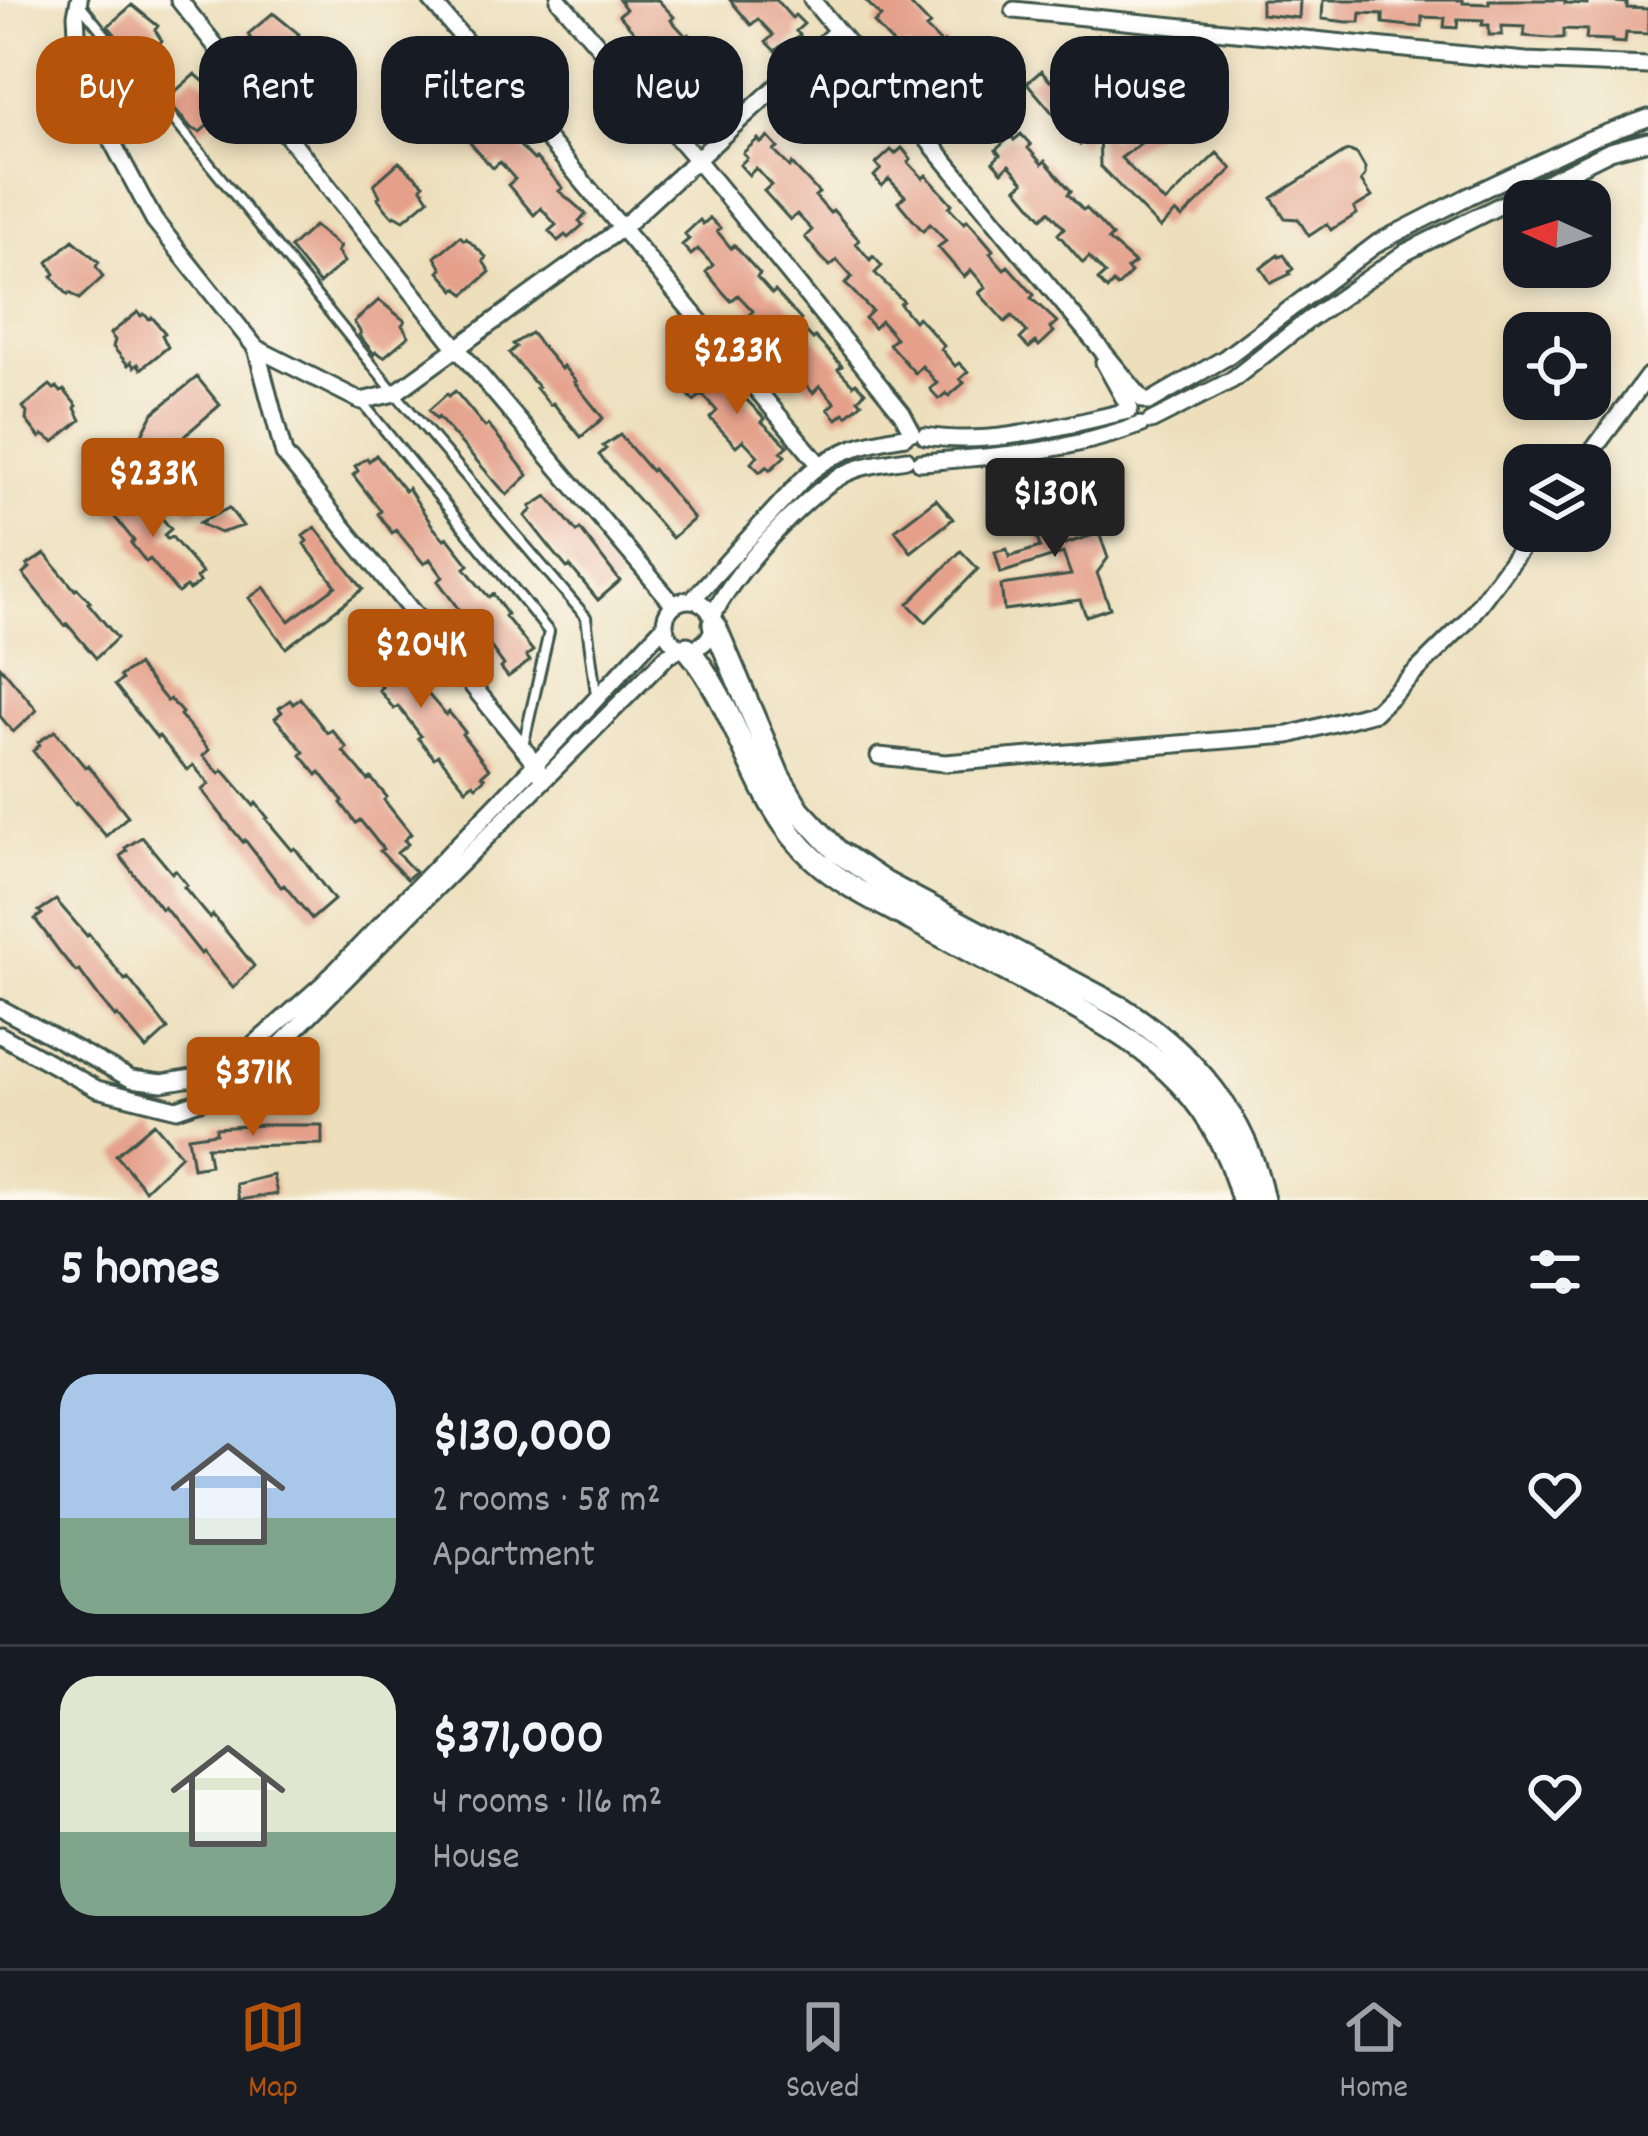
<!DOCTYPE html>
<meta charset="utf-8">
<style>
body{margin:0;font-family:Dekko,sans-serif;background:#20242c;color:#f1f3f6;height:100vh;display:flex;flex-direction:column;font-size:45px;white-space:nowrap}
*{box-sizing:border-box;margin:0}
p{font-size:39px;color:#9ea1a6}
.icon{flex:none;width:66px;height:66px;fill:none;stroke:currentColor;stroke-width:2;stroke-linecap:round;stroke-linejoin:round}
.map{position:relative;height:1200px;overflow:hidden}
.side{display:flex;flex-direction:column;background:#171b24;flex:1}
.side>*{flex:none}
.guide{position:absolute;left:36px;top:36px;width:1578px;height:108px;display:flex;gap:24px}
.needle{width:78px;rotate:273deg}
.controls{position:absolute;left:1503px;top:180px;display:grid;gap:24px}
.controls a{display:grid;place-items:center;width:108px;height:108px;border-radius:24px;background:#171b24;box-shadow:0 6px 18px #0003;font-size:60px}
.price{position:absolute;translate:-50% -102px;padding:0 27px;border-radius:12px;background:#b45309;color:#fff;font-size:39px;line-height:78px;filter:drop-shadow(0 3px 6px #0008)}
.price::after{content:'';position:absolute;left:50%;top:72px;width:36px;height:27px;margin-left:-18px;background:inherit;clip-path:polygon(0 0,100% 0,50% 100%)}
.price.on{background:#222;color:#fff}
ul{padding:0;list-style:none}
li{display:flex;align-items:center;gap:36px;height:300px;padding:0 60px}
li+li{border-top:3px solid #363941}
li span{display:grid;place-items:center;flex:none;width:336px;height:240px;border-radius:36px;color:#555}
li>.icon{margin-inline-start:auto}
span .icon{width:144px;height:144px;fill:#fffc;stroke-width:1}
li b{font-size:51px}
h2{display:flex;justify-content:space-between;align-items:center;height:144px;padding:0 60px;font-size:51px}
.pill{padding:0 42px;border-radius:36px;background:#171b24;box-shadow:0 6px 18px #0003;font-size:42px;line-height:108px}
.pill.on{background:#b45309;color:#fff}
.tabs{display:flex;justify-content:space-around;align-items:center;height:168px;border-top:3px solid #363941;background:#171b24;font-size:33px;color:#9ea1a6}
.tabs a{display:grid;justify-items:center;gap:6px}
.tabs .on{color:#b45309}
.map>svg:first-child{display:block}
.building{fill:#e4a08b;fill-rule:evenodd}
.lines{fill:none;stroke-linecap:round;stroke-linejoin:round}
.service-casing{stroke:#3e5548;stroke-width:14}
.minor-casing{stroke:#3e5548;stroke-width:21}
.secondary-casing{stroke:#3e5548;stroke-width:27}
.service{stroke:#fff;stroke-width:8}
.minor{stroke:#fff;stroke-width:15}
.secondary{stroke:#fff;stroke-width:21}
</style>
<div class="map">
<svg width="1648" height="1200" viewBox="0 0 1648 1200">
<rect width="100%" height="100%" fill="#fbf7ec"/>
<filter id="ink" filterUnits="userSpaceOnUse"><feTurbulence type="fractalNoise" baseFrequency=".00833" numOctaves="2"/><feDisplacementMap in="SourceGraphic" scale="24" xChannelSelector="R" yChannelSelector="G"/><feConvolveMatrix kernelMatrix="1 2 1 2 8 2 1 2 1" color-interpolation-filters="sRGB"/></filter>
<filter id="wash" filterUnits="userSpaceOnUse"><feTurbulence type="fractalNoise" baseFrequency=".004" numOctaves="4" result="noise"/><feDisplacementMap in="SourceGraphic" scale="48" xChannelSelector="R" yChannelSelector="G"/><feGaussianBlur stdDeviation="2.7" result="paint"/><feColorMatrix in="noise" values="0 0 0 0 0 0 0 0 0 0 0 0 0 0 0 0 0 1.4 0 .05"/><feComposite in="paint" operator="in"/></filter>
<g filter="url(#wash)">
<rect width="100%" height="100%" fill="#eddfbc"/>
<g id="blocks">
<path class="building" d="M619,0h39l16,17 -3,3 15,16 3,-2 26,29 -3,3 14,16 3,-2 9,9 -7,7 4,4 -15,13 -3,-3 -7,6 -9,-10 7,-6 -15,-17 -7,7 -26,-29 7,-7 -15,-16 -7,6 -26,-29 7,-6z
M730,0h46l16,18 3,-3 9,9 -8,7 4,4 -15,14 -3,-4 -7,6 -9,-9 7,-7 -15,-16 -7,6z
M865,0h41l24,25 -4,3 16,16 2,-2 27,29 -4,3 27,23 -7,7 3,4 -14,13 -4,-3 -7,6 -8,-10 7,-6 -15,-17 -8,7 -9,-10 -16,-19 7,-7 -15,-16 -7,6 -17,-18 -10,-11 7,-6z
M1261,0h39l-1,18 -38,-4z
M1323,0h140v3l26,1v-4h76v3l22,1v-4l40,3v5l21,1v25l-22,-1 -1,10 -13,-1v-2l-26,-1 1,-9 -23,-1v9h-13l-27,-2 1,-9 -23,-1v9h-13v-10h-7l1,-5 -25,-1 -1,9 -13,-1 1,-9 -23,-1v10l-13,-1 -26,-3v-9l-22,-1 -1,9h-13l-25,-3z
M132,5l26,21 -3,4 7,11 -24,21 -30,-36z
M273,13l26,21 -4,4 8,11 -27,24 -7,-8 -2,2 -15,-19 3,-2 -7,-12z
M1098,35l33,38 7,-6 13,16 -51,45 10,12 55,-42 13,17 -57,43 44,45 52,-50 15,16 -50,49 -6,-6 -16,16 -60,-62 -1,-38 -19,17 -53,-62 14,-12 9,10zM1092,70l16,18 -29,25 -15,-18z
M1213,55l14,16 -18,15 -13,-17z
M195,74l26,22 -4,3 8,12 -25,21 -9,-4 -16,-19 -5,-13z
M471,85l10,11 -4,3 15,16 3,-2 17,18 10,10 -3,4 15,15 2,-2 27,30 -4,3 27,23 -7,7 4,4 -15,13 -3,-3 -7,6 -9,-10 7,-6 -15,-17 -7,7 -26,-30 7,-6 -15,-17 -7,6 -9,-9 -17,-20 7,-6 -15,-17 -7,7 -9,-10 7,-7 -4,-5 15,-14 3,4z
M1021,134l10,11 -3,3 14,16 3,-3 26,30 -3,3 15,16 3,-2 26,28 -4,4 27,23 -8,6 4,4 -14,14 -4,-4 -6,7 -9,-10 7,-6 -16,-17 -6,6 -25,-29 6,-6 -15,-17 -7,7 -25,-30 7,-6 -15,-17 -7,7 -9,-10 7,-7 -4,-5 15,-14 3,4z
M768,137l10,11 -4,3 16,16 2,-3 27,29 -4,3 15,17 3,-3 26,30 -3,3 14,17 3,-4 9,10 -7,7 28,28 -3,3 14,17 4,-4 26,29 -3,3 14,17 4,-3 9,9 -8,7 4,4 -15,13 -3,-3 -7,6 -9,-10 7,-6 -15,-17 -7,7 -26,-29 7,-6 -15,-17 -7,7 -9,-10 7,-7 -27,-28 7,-6 -15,-17 -7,6 -9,-9 -16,-20 7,-7 -15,-16 -7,6 -26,-29 7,-6 -15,-17 -7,7 -9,-10 7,-7 -4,-5 15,-14 3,4z
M902,148l9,11 -3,3 15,16 3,-3 26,29 -3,3 15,16 3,-3 9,10 17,20 -3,3 14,16 4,-3 26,29 -3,3 26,24 -7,6 4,4 -15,14 -3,-4 -7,6 -9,-9 7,-7 -15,-16 -7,6 -26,-29 7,-6 -15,-17 -7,7 -26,-30 8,-6 -16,-17 -7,7 -9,-10 -16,-19 7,-6 -16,-17 -7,7 -8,-10 7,-7 -5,-5 15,-14 4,4z
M1350,151l7,3 8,14v7l-4,6 11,16 -18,11 3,6 -26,16 -4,-6 -18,12 -11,-17 -13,-1 -13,-20 73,-46z
M399,162l25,22 -3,3 8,12 -25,21 -9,-5 -2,2 -8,-9 -7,-10 2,-2 -6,-12z
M710,218l10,10 -3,3 14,17 3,-3 26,29 -3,3 15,17 3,-3 26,29 -3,3 15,16 2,-2 27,29 -4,3 15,16 3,-2 9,9 -7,7 4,4 -15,13 -3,-3 -7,6 -9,-10 7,-6 -15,-17 -7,7 -26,-29 7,-7 -15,-16 -7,6 -9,-10 -17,-19 7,-7 -15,-16 -7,6 -9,-10 -16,-19 7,-7 -15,-16 -7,6 -9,-10 7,-6 -4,-5 15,-14 3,4z
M314,226l26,21 -3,4 7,11 -25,22 -29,-36z
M460,236l4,4 2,-2 20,19 -3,4 7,11 -25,22 -8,-6 -2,2 -16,-18 3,-3 -7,-12z
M73,240l26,22 -3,4 7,11 -24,22 -9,-6 -2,2 -8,-9 -8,-10 3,-2 -7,-12z
M1278,255l1,2 5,-2 9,14 -4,3 1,2 -19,9 -10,-15z
M379,300l26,21 -3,4 7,11 -25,21 -8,-5 -2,2 -15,-19 2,-2 -7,-11z
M138,312l3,4 3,-2 5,5 3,-2 13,16 -3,2 6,12 -27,22 -3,-5 -4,3 -3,-5 -3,3 -15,-18 2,-7 -5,-6z
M531,333l30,36 2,-3 13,15 -2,1 29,36 -22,19 -28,-34 -3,2 -14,-17 2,-1 -29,-34 7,-6 -3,-3z
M714,363l10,11 -4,3 15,16 3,-2 27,28 -3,3 26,24 -7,6 4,4 -15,14 -3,-4 -7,6 -9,-9 7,-7 -15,-16 -7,6 -26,-28 7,-7 -15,-17 -8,7 -9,-10 8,-7 -5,-5 16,-13 3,4z
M197,377l23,28 -36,31v10l35,44 -28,23 -42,-51 2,-2 -8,-11 -2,-13 12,-23z
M50,385l4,4 3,-2 4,5 3,-2 13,16 -2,2 6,12 -27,22 -11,-7 -3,3 -14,-18 1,-7 -4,-6z
M455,391l30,36 3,-2 12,14 28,36 -21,20 -69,-78 -2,2 -7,-9 18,-16 2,2z
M620,435l31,36 2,-2 41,50 -22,19 -73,-83 7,-6 -3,-3z
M376,455l29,36 3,-3 26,40 10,11 3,-2 22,28 -4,3 14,18 10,11 4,-3 14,20 -2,2 28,35 -7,5 4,5 -22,16 -7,-9 3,-3 -14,-19 -9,-10 -5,4 -14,-20 3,-2 -27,-37 5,-4 -13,-18 -6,5 -28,-34 -4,3 -14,-19 3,-3 -28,-36 5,-4 -3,-5 12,-8 2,3z
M1043,475l22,69 34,-11 9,25 -11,15 13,35 -24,8 -6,-16 -76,10 -3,-25 70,-10 -8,-22 -62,20 -6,-21 12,-3 2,8 31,-10 -21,-65z
M128,485l19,24 10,11 4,-3 10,12 -7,6 3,4 5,-2 30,36 -6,5 4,4 -11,8 -3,-3 -8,6 -28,-34 -4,3 -15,-19 3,-2 -29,-36 6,-4 -4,-5 12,-8 2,3z
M547,496l30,36 3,-3 40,52 -22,19 -28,-34 -3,2 -14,-17 -28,-35 7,-6 -2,-3z
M936,499l17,20 -42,33 -16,-22z
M229,508l14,18 -23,7 -21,-10z
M315,527l48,62 -77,59 -37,-50 15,-11 25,34 47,-35 -32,-42 3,-3 -4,-5z
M961,551l17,18 -52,53 -18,-18z
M45,554l30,36 2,-2 13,14 -2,1 29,35 -21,20 -29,-34 -2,2 -42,-52 7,-6 -3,-3z
M378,633l27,35 4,-4 16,19 -4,3 25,29 3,-3 16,20 -3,2 27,35 -7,6 3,3 -9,8 -3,-3 -7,6 -28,-34 -4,3 -16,-20 3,-2 -23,-30 -4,3 -15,-19 3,-3 -29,-34 7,-6 -3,-4 10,-9 4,5z
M137,665l30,36 3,-2 12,14 -2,2 29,35 -6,6 16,17 4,-3 31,36 2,-3 12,15 -2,1 26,31 3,-2 39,52 -22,19 -28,-34 -3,2 -36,-47 -2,2 -14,-17 -27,-35 7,-6 -16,-19 -6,5 -28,-34 -2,2 -42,-53 7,-5 -2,-4z
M0,666l37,44 -24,22 -13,-16z
M300,698l27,35 5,-3 15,18 -4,3 25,29 3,-2 16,19 -3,3 27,34 -7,6 4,4 -11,9 18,19 -8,7 -27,-28 3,-2 -23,-29 -4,3 -15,-20 2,-2 -23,-29 -3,3 -16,-20 3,-3 -29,-34 7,-6 -3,-4 11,-8 3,4z
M55,731l30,36 3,-2 40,51 -22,20 -29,-34 -2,2 -42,-53 7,-6 -2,-3z
M142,837l30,36 3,-3 12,15 -3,2 26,31 3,-3 41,51 -21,22 -30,-36 -2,2 -37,-47 -3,2 -41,-53 7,-5 -2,-3z
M56,900l31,36 2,-2 36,46 3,-2 40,51 -22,20 -29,-34 -2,2 -14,-17 -22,-30 -3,2 -14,-17 -27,-36 7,-5 -3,-3z
M154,1123l27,32 -36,35 -29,-35z
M263,1125h59v19l-115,3 3,18 -17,3 -5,-31 28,-4v-5z
M273,1175l4,19 -38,6 -3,-16z"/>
</g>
</g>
<g filter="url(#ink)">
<use href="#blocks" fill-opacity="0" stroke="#3e5548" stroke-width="3"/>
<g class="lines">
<g class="service-casing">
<path id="service" d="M80,4l315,389 191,224 10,77
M361,401l188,231 -26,114"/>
</g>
<g class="minor-casing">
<path id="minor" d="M79,0l-3,15 4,67 74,138 102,128 105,53 34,-8 227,-165 215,-197
M179,0l278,348 217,257
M431,0l388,464
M559,0l138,160 205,253 10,19
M812,0l331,400
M1014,10l512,51 122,5
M256,348l28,106 252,310 3,8
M1104,362l26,47
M1149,402l76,-44 154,-116 90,-46 121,-57 58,-21
M1151,421l81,-41 75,-59 99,-69 204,-101 38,-10
M925,436c68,11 139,-11 204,-25
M920,462c79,-6 144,-9 220,-37
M1582,465l66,-89
M665 624a24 24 0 1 1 48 0a24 24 0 1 1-48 0Z
M692,600l109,-119c28,-29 65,-39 104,-45
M713,617c14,-38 92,-122 128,-141 19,-11 43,-13 65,-17
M879,756l66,7 344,-28 86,-23 91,-90 68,-91
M0,1008l131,71 31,4 60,-10 101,-89 206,-213 136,-146
M0,1035l97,54 80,20 52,-18 30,-25 408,-410 16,-9"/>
</g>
<g class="secondary-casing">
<path id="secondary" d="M714,624l65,153 20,33 38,41 48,32 238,126c71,47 123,106 140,191
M687,648c54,63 64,152 126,210 29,27 66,44 101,63 43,23 86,46 129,69 100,53 168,94 200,210"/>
</g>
<use href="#service" class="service"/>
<use href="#minor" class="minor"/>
<use href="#secondary" class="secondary"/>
</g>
</g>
</svg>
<div class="controls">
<a><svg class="needle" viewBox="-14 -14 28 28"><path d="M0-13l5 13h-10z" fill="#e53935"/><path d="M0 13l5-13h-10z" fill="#9ea1a6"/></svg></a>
<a><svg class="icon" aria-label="locate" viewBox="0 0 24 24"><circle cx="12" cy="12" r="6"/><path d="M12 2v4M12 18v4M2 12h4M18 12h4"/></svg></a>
<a><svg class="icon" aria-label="layers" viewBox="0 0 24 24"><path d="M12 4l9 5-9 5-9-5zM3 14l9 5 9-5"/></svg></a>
</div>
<b class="price" style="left:737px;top:417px">$233K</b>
<b class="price" style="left:153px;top:540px">$233K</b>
<b class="price on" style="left:1055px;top:560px">$130K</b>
<b class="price" style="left:421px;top:711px">$204K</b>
<b class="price" style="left:253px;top:1139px">$371K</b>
<div class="guide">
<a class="pill on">Buy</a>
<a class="pill">Rent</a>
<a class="pill">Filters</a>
<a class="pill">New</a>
<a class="pill">Apartment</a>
<a class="pill">House</a>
</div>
</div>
<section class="side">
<h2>5 homes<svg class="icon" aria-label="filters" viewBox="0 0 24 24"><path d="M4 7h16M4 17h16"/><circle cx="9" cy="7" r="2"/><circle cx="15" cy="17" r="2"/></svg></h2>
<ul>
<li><span style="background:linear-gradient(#a9c7e8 60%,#7fa58c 0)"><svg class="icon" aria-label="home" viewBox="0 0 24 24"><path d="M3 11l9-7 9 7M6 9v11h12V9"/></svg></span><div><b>$130,000</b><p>2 rooms · 58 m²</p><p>Apartment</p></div><svg class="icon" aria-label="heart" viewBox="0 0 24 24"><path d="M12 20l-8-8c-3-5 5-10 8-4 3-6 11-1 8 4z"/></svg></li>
<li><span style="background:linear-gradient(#dfe7d0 65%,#7fa58c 0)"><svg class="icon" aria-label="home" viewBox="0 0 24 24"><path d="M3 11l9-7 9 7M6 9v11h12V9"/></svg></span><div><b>$371,000</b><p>4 rooms · 116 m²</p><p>House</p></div><svg class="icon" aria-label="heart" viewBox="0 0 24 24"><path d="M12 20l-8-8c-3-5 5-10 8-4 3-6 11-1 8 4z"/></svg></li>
</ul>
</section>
<nav class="tabs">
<a class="on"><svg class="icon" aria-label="map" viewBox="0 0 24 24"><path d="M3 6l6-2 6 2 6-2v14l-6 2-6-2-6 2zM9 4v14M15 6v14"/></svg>Map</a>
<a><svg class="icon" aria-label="saved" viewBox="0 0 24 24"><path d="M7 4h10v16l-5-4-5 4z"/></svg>Saved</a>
<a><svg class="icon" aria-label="home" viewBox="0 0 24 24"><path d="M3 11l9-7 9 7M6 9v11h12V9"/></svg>Home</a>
</nav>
